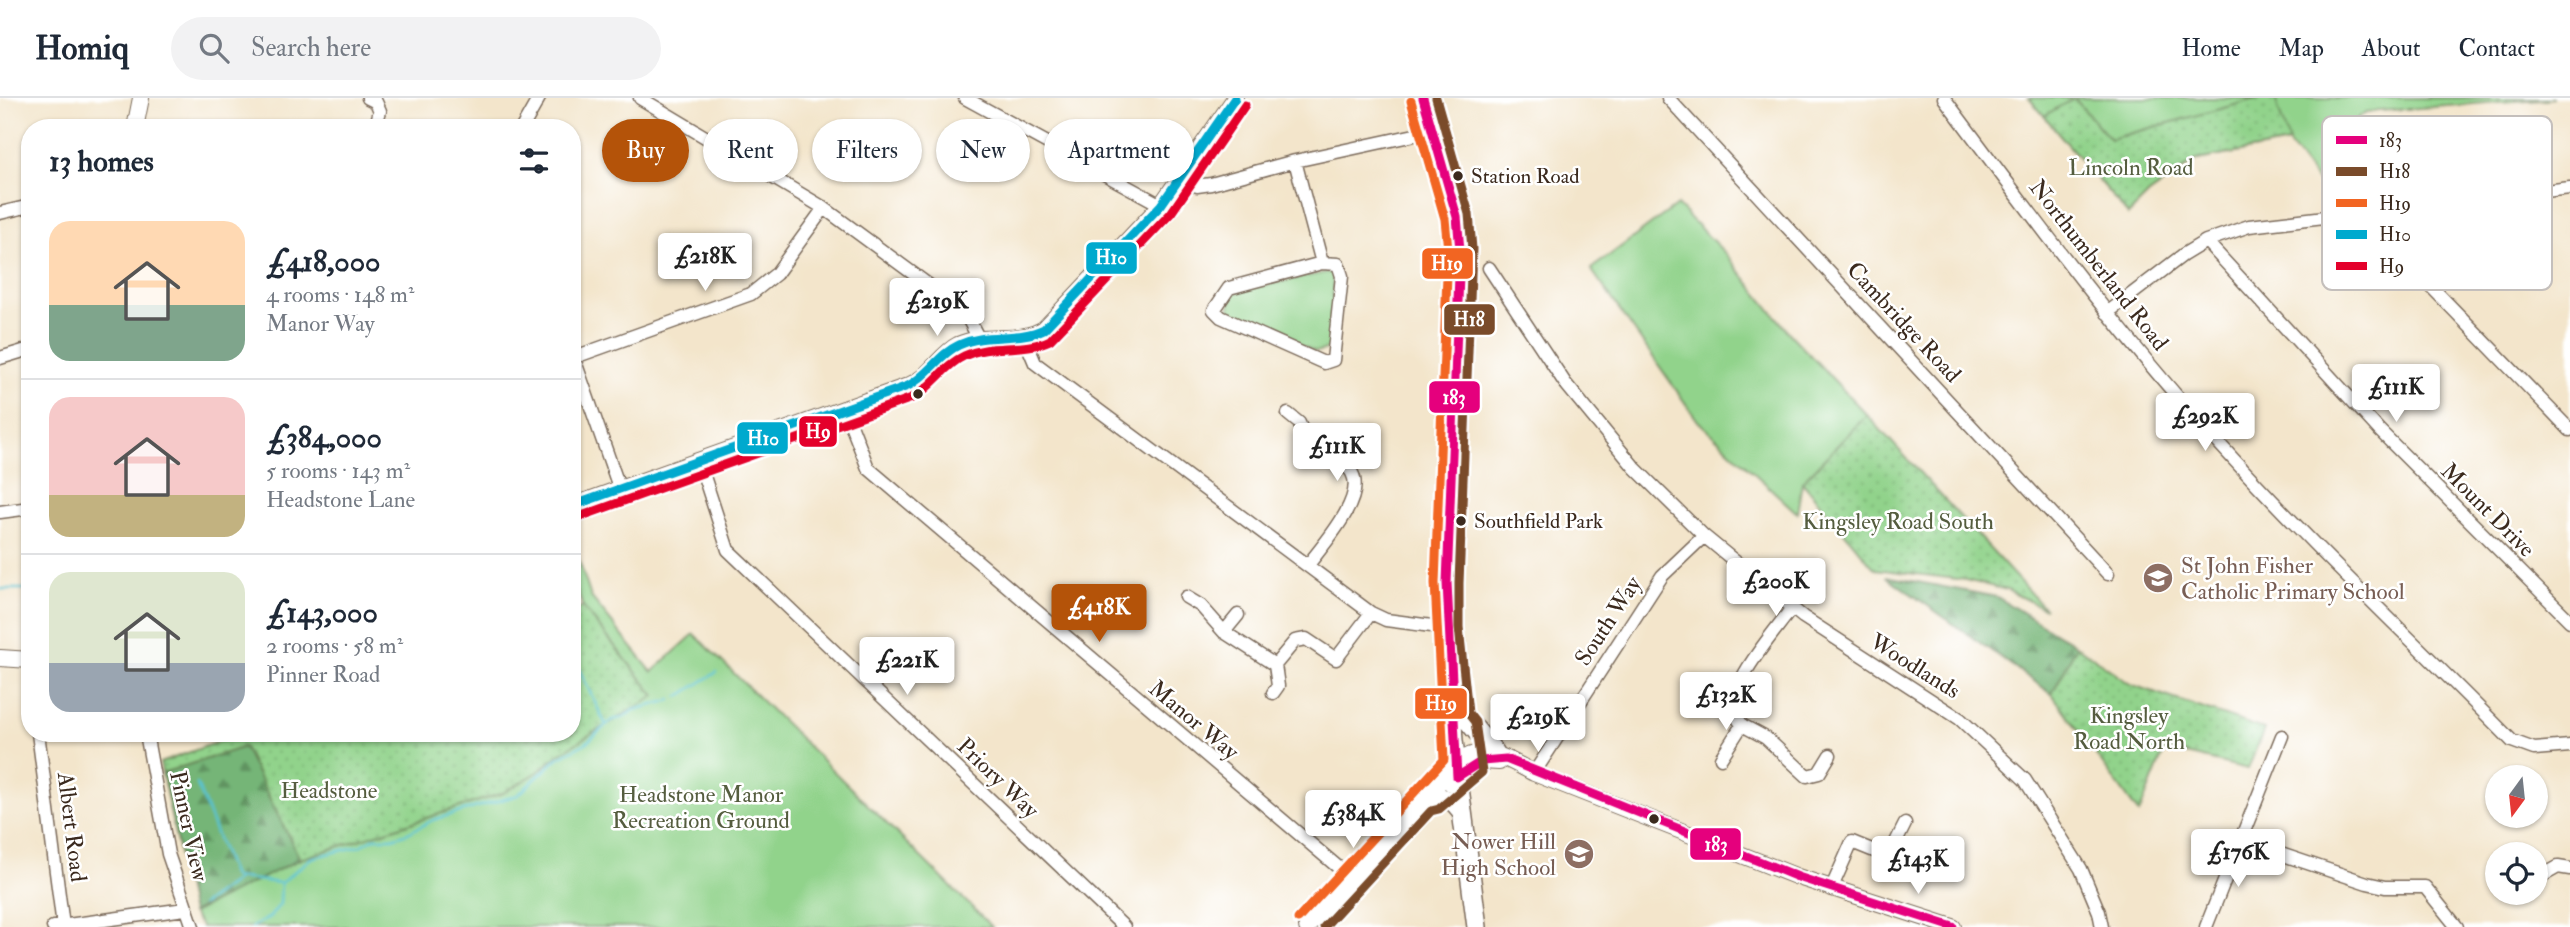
<!DOCTYPE html>
<meta charset="utf-8">
<style>
body{margin:0;font-family:"IM FELL Double Pica",serif;background:#f2f2f3;color:#1f2937;height:100vh;display:flex;flex-direction:column;font-size:26px;white-space:nowrap}
*{box-sizing:border-box;margin:0}
p{font-size:23px;color:#747a83}
.icon{flex:none;width:38px;height:38px;fill:none;stroke:currentColor;stroke-width:2;stroke-linecap:round;stroke-linejoin:round}
.map{position:relative;flex:1;overflow:hidden}
.drawer{position:absolute;left:21px;top:21px;width:560px;height:623px;display:flex;flex-direction:column;background:#fff;border-radius:28px;box-shadow:0 2px 5px #0004}
.drawer>*{flex:none}
.hud{position:absolute;left:602px;top:21px;width:665px;height:63px;display:flex;gap:14px}
.needle{width:46px;rotate:195deg}
.tools{position:absolute;left:2485px;top:667px;display:grid;gap:14px}
.tools a{display:grid;place-items:center;width:63px;height:63px;border-radius:50%;background:#fff;box-shadow:0 2px 5px #0004;font-size:35px}
.price{position:absolute;translate:-50% -60px;padding:0 16px;border-radius:7px;background:#fff;color:#222;font-size:23px;line-height:46px;filter:drop-shadow(0 2px 4px #0008)}
.price::after{content:'';position:absolute;left:50%;top:42px;width:21px;height:16px;margin-left:-10px;background:inherit;clip-path:polygon(0 0,100% 0,50% 100%)}
.price.current{background:#b45309;color:#fff}
ul{padding:0;list-style:none}
li{display:flex;align-items:center;gap:21px;height:175px;padding:0 28px}
li+li{border-top:2px solid #e0e1e3}
li span{display:grid;place-items:center;flex:none;width:196px;height:140px;border-radius:21px;color:#555}
li>.icon{margin-inline-start:auto}
span .icon{width:84px;height:84px;fill:#fffc;stroke-width:1}
li b{font-size:30px}
h2{display:flex;justify-content:space-between;align-items:center;height:84px;padding:0 28px;font-size:30px}
.tag{padding:0 24px;border-radius:32px;background:#fff;box-shadow:0 2px 5px #0004;font-size:24px;line-height:63px}
.tag.current{background:#b45309;color:#fff}
header{display:flex;align-items:center;gap:42px;box-sizing:border-box;height:98px;padding:0 35px;background:#fff;border-bottom:2px solid #e0e1e3}
header strong{font-size:33px}
nav{display:flex;gap:38px;margin-inline-start:auto;font-size:24px}
.search{width:490px;height:63px;background:#f2f2f3;display:flex;align-items:center;gap:18px;box-sizing:border-box;padding:0 24px;border-radius:38px;color:#747a83;font-size:26px}
.map>svg:first-child{display:block}
.green{fill:#91d38b;stroke:#667e54;stroke-width:2}
.forest{fill:url(#forest-firs);stroke:#58704a;stroke-width:2}
.garden{fill:url(#garden-dots);stroke:#667e54;stroke-width:2}
.lines{fill:none;stroke-linecap:round;stroke-linejoin:round}
.stream{stroke:#58c3d1;stroke-width:2.5}
.minor-casing{stroke:#7b6b5b;stroke-width:15}
.tertiary-casing{stroke:#7b6b5b;stroke-width:18}
.primary-casing{stroke:#7b6b5b;stroke-width:22}
.minor{stroke:#fff;stroke-width:12}
.tertiary{stroke:#fff;stroke-width:16}
.primary{stroke:#fff;stroke-width:19}
.bus-1-casing{stroke:#fff;stroke-width:14}
.bus-2-casing{stroke:#fff;stroke-width:14}
.bus-3-casing{stroke:#fff;stroke-width:14}
.bus-4-casing{stroke:#fff;stroke-width:14}
.bus-5-casing{stroke:#fff;stroke-width:14}
.bus-1{stroke:#e5007d;stroke-width:9}
.bus-2{stroke:#7a4b2a;stroke-width:9}
.bus-3{stroke:#f26522;stroke-width:9}
.bus-4{stroke:#00a9ce;stroke-width:9}
.bus-5{stroke:#e4002b;stroke-width:9}
.bus-dot{fill:#3b2a1e;stroke:#fff;stroke-width:2.5}
.labels{text-anchor:middle;dominant-baseline:central;stroke-width:5;stroke-linejoin:round;paint-order:stroke}
.bus-label{font-size:21px;fill:#3b2a1e;stroke:#fff;text-anchor:start}
.park-label{font-size:23px;fill:#555d3f;stroke:#fff}
.street-label{font-size:23px;fill:#3b2a1e;stroke:#fff}
.education-label{font-size:23px;fill:#785e54;stroke:#fff;text-anchor:start}
.key{fill:#fff;stroke:#c4bfbc;stroke-width:2}
.key-label{font-size:19px;fill:#3b2a1e}
.line-badge{stroke:#fff;stroke-width:2.5}
.badge-label{font-size:19px;text-anchor:middle;font-weight:bold;fill:#fff}
</style>
<header>
<strong>Homiq</strong>
<div class="search"><svg class="icon" aria-label="search" viewBox="0 0 24 24"><circle cx="10" cy="10" r="6"/><path d="M15 15l6 6"/></svg>Search here</div>
<nav><a>Home</a><a>Map</a><a>About</a><a>Contact</a></nav>
</header>
<div class="map">
<svg width="2570" height="829" viewBox="0 0 2570 829">
<defs>
<pattern id="forest-firs" width="22" height="20" patternUnits="userSpaceOnUse" patternTransform="scale(1.75)"><rect width="22" height="20" fill="#74b577"/><path d="M5 1l3.5 6h-7zM16 11l3.5 6h-7z" fill="#609361"/></pattern>
<pattern id="garden-dots" width="8" height="8" patternUnits="userSpaceOnUse" patternTransform="scale(1.75)"><rect width="8" height="8" fill="#91d38b"/><path d="M2 2h.1M6 6h.1" fill="none" stroke="#7eb578" stroke-width="1.8" stroke-linecap="round"/></pattern>
</defs>
<rect width="100%" height="100%" fill="#fff"/>
<filter id="ink" filterUnits="userSpaceOnUse"><feTurbulence type="fractalNoise" baseFrequency=".0143" numOctaves="2"/><feDisplacementMap in="SourceGraphic" scale="14" xChannelSelector="R" yChannelSelector="G"/><feConvolveMatrix kernelMatrix="1 2 1 2 8 2 1 2 1" color-interpolation-filters="sRGB"/></filter>
<filter id="wash" filterUnits="userSpaceOnUse"><feTurbulence type="fractalNoise" baseFrequency=".00686" numOctaves="4" result="noise"/><feDisplacementMap in="SourceGraphic" scale="28" xChannelSelector="R" yChannelSelector="G"/><feGaussianBlur stdDeviation="1.57" result="paint"/><feColorMatrix in="noise" values="0 0 0 0 0 0 0 0 0 0 0 0 0 0 0 0 0 1.4 0 .05"/><feComposite in="paint" operator="in"/></filter>
<g filter="url(#wash)">
<rect width="100%" height="100%" fill="#f3e5cb"/>
<path class="green" d="M2029,0h525l-188,14 -27,21 25,63 -32,5 -44,-58 -91,17 -48,34 -21,21z
M1677,107l48,48 66,82 76,80 -65,67 -5,31 -99,-92 -107,-152z
M1333,173l-1,77 -16,4 -87,-38 3,-22z
M572,442l19,57 61,75 42,-38 298,293h-790l-10,-14 108,-54 203,-66 35,-21 20,-17 31,-20 66,-39 -72,-89 -11,-30z"/>
<path class="forest" d="M1886,478l111,21 80,49 -25,48z
M244,649l56,112 -108,54 -30,-140z"/>
<path class="garden" d="M2074,0l36,41 150,-41h15l14,45 -92,17 -48,34 -21,21 -84,-99z
M1867,317l178,194 -38,-19 -42,-10 -90,-11 -73,-87z
M583,509l72,89 -66,39 -31,20 -20,17 -35,21 -203,66 -56,-112 -82,26 -2,-10 82,-30h330v-122z
M2077,548l53,38 134,45 -16,40 -83,-20 -26,65 -87,-120z"/>
<g class="lines">
<path class="stream" d="M0,491h30
M573,559l33,68
M678,599l39,-25
M197,686l36,93 47,6
M202,807l37,-27
M252,829l18,-10 10,-13 1,-21 30,-25 49,-12 15,-8h17l16,-5 25,-13 85,-25 40,-37 28,-15 26,-23 10,-2 12,-8 37,-10"/>
</g>
</g>
<g filter="url(#ink)">
<g class="lines">
<g class="minor-casing">
<path id="minor" d="M368,0l8,4 4,9 -5,17
M640,0l184,110 140,103 15,28
M965,0l196,107
M1668,0l440,476
M1944,0c90,120 179,242 281,352 92,101 192,194 287,291l22,8 36,-3
M522,30l17,-30
M1295,63l27,102
M1181,80l16,8 14,-2 84,-23 138,-30
M2379,112l5,24 7,11 179,185
M0,115l30,-7
M2206,143l174,190 190,190
M1322,165l16,1 4,12 -9,84 -9,3 -103,-46 -7,-7 15,-22z
M1489,170l76,115 70,85 69,68 99,81 157,102 65,61 56,89 18,43 3,15
M2107,215l76,-58 23,-14 43,-15 321,-38
M1024,239l11,26 336,250 15,7 61,8
M572,255l48,137
M0,260l30,-9
M572,260l179,-64 25,-20 48,-66
M845,311l23,59 484,411
M1288,316l11,9 10,25c12,6 37,13 43,25 14,26 -30,73 -44,92
M699,363l29,89 396,377
M0,414l30,-4
M1186,499l15,9 23,26 51,33 20,-24 11,-2 30,20 35,-46
M1791,511c-17,24 -60,71 -58,102l9,14 24,13 41,38 12,-3 11,-18
M1224,534l14,-17
M1273,595l5,-7 -3,-21
M38,635l25,193
M146,635l22,121 25,73
M1721,660l21,-33
M1534,675l128,-197 42,-40
M2239,742l128,43 18,4h40l32,40
M2536,773l6,5 16,-9 12,2
M1832,789l20,-45 32,13 7,-3 14,-28
M53,829l132,-18
M2206,829l76,-191"/>
</g>
<g class="tertiary-casing">
<path id="tertiary" d="M135,30l6,-30
M572,408l336,-120c24,-10 32,-32 50,-41 28,-13 60,0 86,-16l117,-124 74,-107
M0,560l30,2
M1451,685l31,-22 17,1
M1307,829l149,-163c27,-23 51,-5 78,9l264,104 155,50"/>
</g>
<g class="primary-casing">
<path id="primary" d="M1423,0l34,119 3,33 -13,333v45l9,91 -4,7 1,15 24,186
M1455,607l40,48
M1435,698l19,6 7,8"/>
</g>
<use href="#minor" class="minor"/>
<use href="#tertiary" class="tertiary"/>
<use href="#primary" class="primary"/>
<g class="bus-1-casing">
<path id="bus-1" d="M1423,0l34,119 3,33 -13,333 10,194 25,-16 24,-2 292,118 155,50"/>
</g>
<g class="bus-2-casing">
<path id="bus-2" d="M1324,829l107,-116 8,-2 43,-37 -7,-50 -7,-9 -9,-86v-44l13,-334 -3,-35 -33,-116"/>
</g>
<g class="bus-3-casing">
<path id="bus-3" d="M1298,821l146,-159 -9,-177 13,-333 -3,-31 -34,-118"/>
</g>
<g class="bus-4-casing">
<path id="bus-4" d="M572,408l336,-120c20,-10 31,-32 51,-41 27,-13 58,-3 85,-16l117,-124 74,-107"/>
</g>
<g class="bus-5-casing">
<path id="bus-5" d="M576,420l336,-120c21,-11 32,-33 52,-42 27,-13 58,-3 86,-16l121,-127 74,-108"/>
</g>
<use href="#bus-1" class="bus-1"/>
<use href="#bus-2" class="bus-2"/>
<use href="#bus-3" class="bus-3"/>
<use href="#bus-4" class="bus-4"/>
<use href="#bus-5" class="bus-5"/>
</g>
</g>
<defs>
<g id="school-disc" transform="scale(1.575)"><circle r="9.5" fill="#8d6e63" stroke="#fff"/><path d="M0-5L7-2L0 1L-7-2ZM-4 1L0 2.5L4 1V4Q0 6-4 4Z" fill="#fff"/></g>
</defs>
<g fill-rule="evenodd">
<use href="#school-disc" x="2158" y="480"/>
<use href="#school-disc" x="1579" y="756"/>
</g>
<g class="bus-dot">
<circle cx="1458" cy="78" r="6"/>
<circle cx="918" cy="296" r="6"/>
<circle cx="1461" cy="423" r="6"/>
<circle cx="1654" cy="721" r="6"/>
</g>
<g class="labels">
<g class="bus-label">
<text x="1471" y="78">Station Road</text>
<text x="1474" y="423">Southfield Park</text>
</g>
<g class="park-label">
<text x="2131" y="69">Lincoln Road</text>
<text x="1898" y="423">Kingsley Road South</text>
<text x="2129" y="617">Kingsley<tspan x="2129" dy="26">Road North</tspan></text>
<text x="329" y="692">Headstone</text>
<text x="701" y="696">Headstone Manor<tspan x="701" dy="26">Recreation Ground</tspan></text>
</g>
<g class="street-label">
<text transform="translate(2099 167) rotate(52)">Northumberland Road</text>
<text transform="translate(1904 224) rotate(47)">Cambridge Road</text>
<text transform="translate(2488 412) rotate(45)">Mount Drive</text>
<text transform="translate(1608 523) rotate(-57)">South Way</text>
<text transform="translate(1915 568) rotate(32)">Woodlands</text>
<text transform="translate(1194 622) rotate(40)">Manor Way</text>
<text transform="translate(998 680) rotate(44)">Priory Way</text>
<text transform="translate(189 728) rotate(78)">Pinner View</text>
<text transform="translate(72 729) rotate(83)">Albert Road</text>
</g>
<g class="education-label">
<text x="2181" y="467">St John Fisher<tspan x="2181" dy="26">Catholic Primary School</tspan></text>
<text x="1556" y="743" text-anchor="end">Nower Hill<tspan x="1556" dy="26">High School</tspan></text>
</g>
</g>
<rect x="2322" y="18" width="230" height="174" rx="10" class="key"/>
<rect x="2336" y="38" width="31" height="8" fill="#e5007d"/>
<rect x="2336" y="69" width="31" height="9" fill="#7a4b2a"/>
<rect x="2336" y="101" width="31" height="8" fill="#f26522"/>
<rect x="2336" y="132" width="31" height="9" fill="#00a9ce"/>
<rect x="2336" y="164" width="31" height="8" fill="#e4002b"/>
<g class="key-label">
<text x="2379" y="49">183</text>
<text x="2379" y="80">H18</text>
<text x="2379" y="112">H19</text>
<text x="2379" y="143">H10</text>
<text x="2379" y="175">H9</text>
</g>
<g class="line-badge">
<rect x="1085" y="143" width="53" height="34" rx="7" fill="#00a9ce"/>
<rect x="1421" y="149" width="53" height="33" rx="7" fill="#f26522"/>
<rect x="1443" y="205" width="53" height="33" rx="7" fill="#7a4b2a"/>
<rect x="1428" y="282" width="53" height="34" rx="7" fill="#e5007d"/>
<rect x="798" y="317" width="40" height="33" rx="7" fill="#e4002b"/>
<rect x="736" y="323" width="53" height="34" rx="7" fill="#00a9ce"/>
<rect x="1414" y="589" width="54" height="33" rx="7" fill="#f26522"/>
<rect x="1689" y="729" width="53" height="34" rx="7" fill="#e5007d"/>
</g>
<g class="badge-label">
<text x="1111" y="166">H10</text>
<text x="1447" y="172">H19</text>
<text x="1469" y="228">H18</text>
<text x="1454" y="306">183</text>
<text x="818" y="340">H9</text>
<text x="763" y="347">H10</text>
<text x="1441" y="612">H19</text>
<text x="1716" y="753">183</text>
</g>
</svg>
<div class="tools">
<a><svg class="needle" viewBox="-14 -14 28 28"><path d="M0-13l5 13h-10z" fill="#e53935"/><path d="M0 13l5-13h-10z" fill="#747a83"/></svg></a>
<a><svg class="icon" aria-label="locate" viewBox="0 0 24 24"><circle cx="12" cy="12" r="6"/><path d="M12 2v4M12 18v4M2 12h4M18 12h4"/></svg></a>
</div>
<b class="price" style="left:705px;top:195px">£218K</b>
<b class="price" style="left:937px;top:240px">£219K</b>
<b class="price" style="left:2396px;top:326px">£111K</b>
<b class="price" style="left:2205px;top:355px">£292K</b>
<b class="price" style="left:1337px;top:385px">£111K</b>
<b class="price" style="left:1776px;top:520px">£200K</b>
<b class="price current" style="left:1099px;top:546px">£418K</b>
<b class="price" style="left:907px;top:599px">£221K</b>
<b class="price" style="left:1726px;top:634px">£132K</b>
<b class="price" style="left:1538px;top:656px">£219K</b>
<b class="price" style="left:1353px;top:752px">£384K</b>
<b class="price" style="left:2238px;top:791px">£176K</b>
<b class="price" style="left:1918px;top:798px">£143K</b>
<div class="hud">
<a class="tag current">Buy</a>
<a class="tag">Rent</a>
<a class="tag">Filters</a>
<a class="tag">New</a>
<a class="tag">Apartment</a>
</div>
<section class="drawer">
<h2>13 homes<svg class="icon" aria-label="filters" viewBox="0 0 24 24"><path d="M4 7h16M4 17h16"/><circle cx="9" cy="7" r="2"/><circle cx="15" cy="17" r="2"/></svg></h2>
<ul>
<li><span style="background:linear-gradient(#ffd9b3 60%,#7fa58c 0)"><svg class="icon" aria-label="home" viewBox="0 0 24 24"><path d="M3 11l9-7 9 7M6 9v11h12V9"/></svg></span><div><b>£418,000</b><p>4 rooms · 148 m²</p><p>Manor Way</p></div></li>
<li><span style="background:linear-gradient(#f6c9c9 70%,#c2b280 0)"><svg class="icon" aria-label="home" viewBox="0 0 24 24"><path d="M3 11l9-7 9 7M6 9v11h12V9"/></svg></span><div><b>£384,000</b><p>5 rooms · 143 m²</p><p>Headstone Lane</p></div></li>
<li><span style="background:linear-gradient(#dfe7d0 65%,#9aa5b1 0)"><svg class="icon" aria-label="home" viewBox="0 0 24 24"><path d="M3 11l9-7 9 7M6 9v11h12V9"/></svg></span><div><b>£143,000</b><p>2 rooms · 58 m²</p><p>Pinner Road</p></div></li>
</ul>
</section>
</div>
